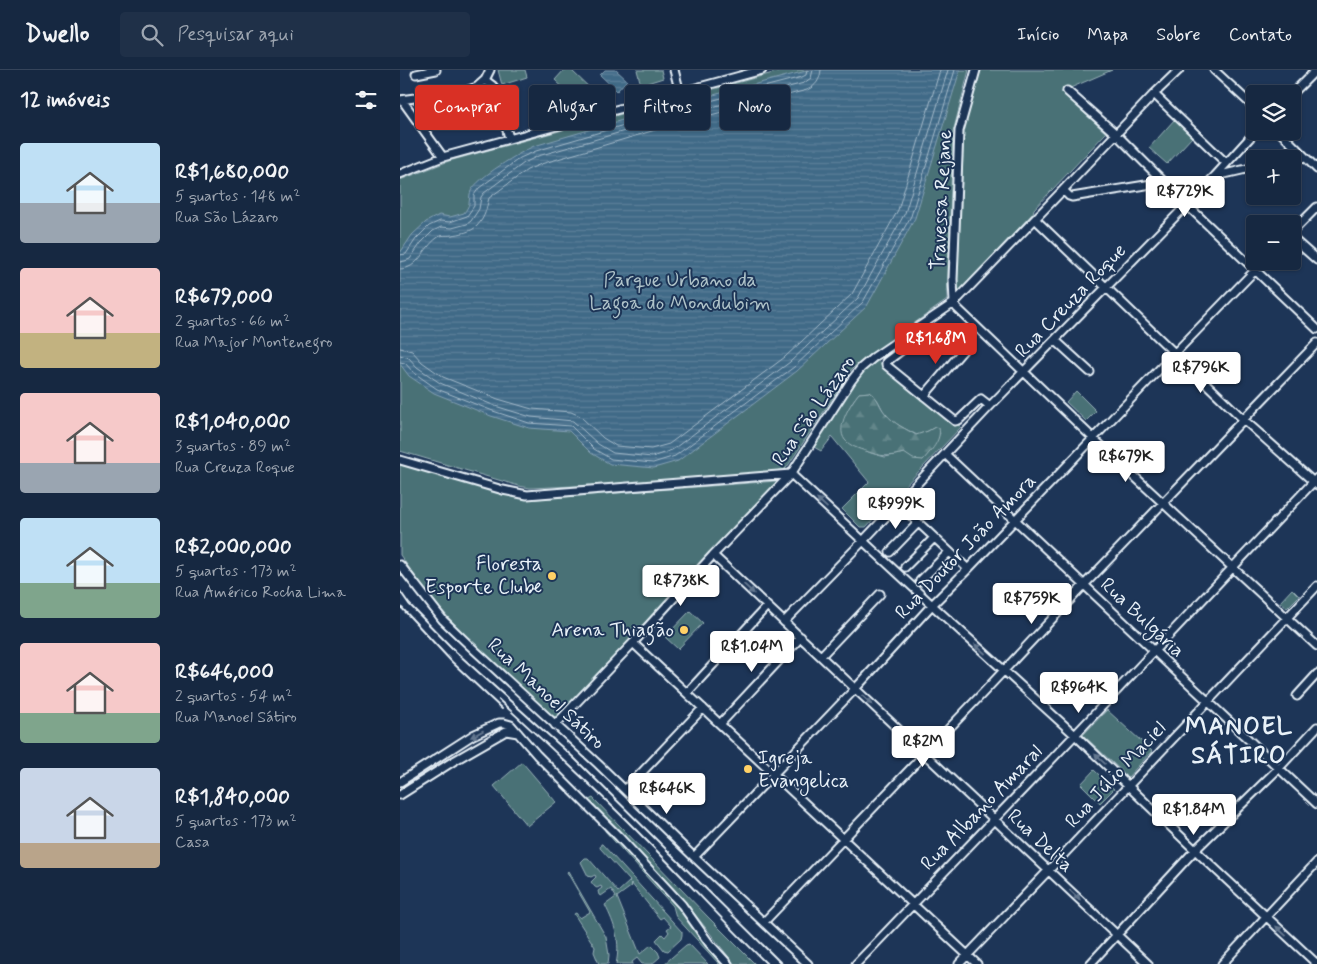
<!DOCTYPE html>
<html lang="pt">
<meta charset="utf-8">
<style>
body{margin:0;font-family:Mynerve,sans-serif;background:#1f3048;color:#f1f3f6;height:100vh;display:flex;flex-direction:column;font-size:19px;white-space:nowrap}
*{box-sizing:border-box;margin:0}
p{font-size:16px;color:#9ea6b1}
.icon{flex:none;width:28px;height:28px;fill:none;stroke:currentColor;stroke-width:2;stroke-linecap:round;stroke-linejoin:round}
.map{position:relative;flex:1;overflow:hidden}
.sheet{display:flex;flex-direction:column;background:#162841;width:400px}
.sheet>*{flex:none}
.banner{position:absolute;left:15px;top:15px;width:475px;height:45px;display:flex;gap:10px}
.fabs{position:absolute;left:846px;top:15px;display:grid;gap:10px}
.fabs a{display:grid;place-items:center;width:55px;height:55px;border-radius:5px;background:#162841;box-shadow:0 1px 4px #0004,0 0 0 1px #35445a;font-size:25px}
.price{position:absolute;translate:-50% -42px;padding:0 11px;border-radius:5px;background:#fff;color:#222;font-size:16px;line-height:32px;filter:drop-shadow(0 1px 2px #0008)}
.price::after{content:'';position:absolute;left:50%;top:30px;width:15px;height:11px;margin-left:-8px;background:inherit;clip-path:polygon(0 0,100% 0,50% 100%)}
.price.on{background:#d93025;color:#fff}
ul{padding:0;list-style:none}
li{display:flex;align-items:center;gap:15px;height:125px;padding:0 20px}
li span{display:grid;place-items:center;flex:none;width:140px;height:100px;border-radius:5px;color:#555}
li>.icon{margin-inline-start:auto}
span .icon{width:60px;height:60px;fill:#fffc;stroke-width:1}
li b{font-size:21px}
h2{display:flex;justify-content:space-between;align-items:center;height:60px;padding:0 20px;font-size:21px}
.tag{padding:0 18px;border-radius:5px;background:#162841;box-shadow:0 1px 4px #0004,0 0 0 1px #35445a;font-size:18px;line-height:45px}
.tag.on{background:#d93025;color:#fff}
header{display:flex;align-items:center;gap:30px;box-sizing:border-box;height:70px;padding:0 25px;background:#162841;border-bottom:1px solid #35445a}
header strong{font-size:24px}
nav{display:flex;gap:28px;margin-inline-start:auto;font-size:18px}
.search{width:350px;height:45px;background:#1f3048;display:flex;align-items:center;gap:12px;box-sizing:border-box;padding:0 18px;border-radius:5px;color:#9ea6b1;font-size:19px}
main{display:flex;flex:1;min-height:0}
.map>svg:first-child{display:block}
.green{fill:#497176;stroke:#98b1b7;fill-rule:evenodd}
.forest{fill:url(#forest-firs);stroke:#98b1b7}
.water{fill:url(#water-rules);stroke:#83a0b4}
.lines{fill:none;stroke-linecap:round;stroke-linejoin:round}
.shore{stroke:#a5bbcb;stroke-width:1}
.street-casing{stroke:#e8f1f8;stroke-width:11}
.street{stroke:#1d3557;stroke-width:7}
.rail{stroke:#e8f1f8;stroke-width:2}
.oneway{fill:#64778f}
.poi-dot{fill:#ffd166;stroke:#1d3557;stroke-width:2}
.labels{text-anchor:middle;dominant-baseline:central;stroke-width:4;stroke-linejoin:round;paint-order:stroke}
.street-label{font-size:20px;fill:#e8f1f8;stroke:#1d3557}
.park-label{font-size:20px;fill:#b0c4ca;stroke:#1d3557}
.poi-label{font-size:20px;fill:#e8f1f8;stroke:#1d3557;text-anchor:end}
.district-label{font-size:25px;font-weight:bold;letter-spacing:1px;fill:#e8f1f8;stroke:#1d3557}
</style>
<header>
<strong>Dwello</strong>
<div class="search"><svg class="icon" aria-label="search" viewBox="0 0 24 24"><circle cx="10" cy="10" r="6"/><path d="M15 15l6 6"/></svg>Pesquisar aqui</div>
<nav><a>Início</a><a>Mapa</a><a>Sobre</a><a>Contato</a></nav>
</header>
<main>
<section class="sheet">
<h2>12 imóveis<svg class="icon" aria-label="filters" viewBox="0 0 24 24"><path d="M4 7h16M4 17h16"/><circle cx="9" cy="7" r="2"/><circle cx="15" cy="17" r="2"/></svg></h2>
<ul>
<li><span style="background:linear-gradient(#bfe0f5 60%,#9aa5b1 0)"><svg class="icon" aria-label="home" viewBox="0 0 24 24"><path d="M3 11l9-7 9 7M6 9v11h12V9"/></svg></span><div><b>R$1,680,000</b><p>5 quartos · 148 m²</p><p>Rua São Lázaro</p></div></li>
<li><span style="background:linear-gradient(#f6c9c9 65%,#c2b280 0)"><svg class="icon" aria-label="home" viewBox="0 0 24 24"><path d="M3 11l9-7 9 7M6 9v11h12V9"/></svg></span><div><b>R$679,000</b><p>2 quartos · 66 m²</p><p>Rua Major Montenegro</p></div></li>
<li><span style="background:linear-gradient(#f6c9c9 70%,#9aa5b1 0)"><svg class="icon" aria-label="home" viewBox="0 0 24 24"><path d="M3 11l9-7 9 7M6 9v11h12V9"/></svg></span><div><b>R$1,040,000</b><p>3 quartos · 89 m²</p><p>Rua Creuza Roque</p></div></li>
<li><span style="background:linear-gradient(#bfe0f5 65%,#7fa58c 0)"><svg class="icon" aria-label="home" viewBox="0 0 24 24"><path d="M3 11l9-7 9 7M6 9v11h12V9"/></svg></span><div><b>R$2,000,000</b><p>5 quartos · 173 m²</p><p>Rua Américo Rocha Lima</p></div></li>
<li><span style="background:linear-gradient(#f6c9c9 70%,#7fa58c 0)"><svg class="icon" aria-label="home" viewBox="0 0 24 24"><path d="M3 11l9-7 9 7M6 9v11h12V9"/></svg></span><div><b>R$646,000</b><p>2 quartos · 54 m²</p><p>Rua Manoel Sátiro</p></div></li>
<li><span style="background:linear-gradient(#c9d6e8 75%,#b9a48a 0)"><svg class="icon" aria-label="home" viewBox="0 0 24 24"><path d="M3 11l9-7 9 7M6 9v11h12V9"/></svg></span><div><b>R$1,840,000</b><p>5 quartos · 173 m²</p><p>Casa</p></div></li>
</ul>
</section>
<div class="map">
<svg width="917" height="894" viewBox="0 0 917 894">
<defs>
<pattern id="forest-firs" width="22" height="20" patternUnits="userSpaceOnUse" patternTransform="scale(1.25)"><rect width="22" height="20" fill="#497176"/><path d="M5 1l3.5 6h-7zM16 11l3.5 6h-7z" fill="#63868a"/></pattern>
<pattern id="water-rules" width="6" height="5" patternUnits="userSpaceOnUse" patternTransform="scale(1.25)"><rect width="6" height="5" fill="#406a87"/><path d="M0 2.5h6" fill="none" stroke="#5c8099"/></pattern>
</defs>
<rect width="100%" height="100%" fill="#1d3557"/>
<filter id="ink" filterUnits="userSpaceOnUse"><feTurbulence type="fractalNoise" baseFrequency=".02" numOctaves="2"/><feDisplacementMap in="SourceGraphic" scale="10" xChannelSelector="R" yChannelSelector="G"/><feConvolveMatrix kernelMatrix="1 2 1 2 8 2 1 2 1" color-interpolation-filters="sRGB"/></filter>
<g filter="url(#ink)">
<path class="green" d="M98,0h27l2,7 -25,8z
M164,0h7l24,23 -12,13 -28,-26z
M237,0h24l2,8 -22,7z
M384,0h185l-16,62 -6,168 -79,56 -16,13 -65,98 -3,3 -17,2 -149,12 -88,4 -11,-2 -119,-35v-271l49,-19z
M580,0h132l-51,22 45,41 -72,76 -1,4 -75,80 -1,-1 7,-163z
M775,49l18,17 -26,28 -18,-16z
M478,291l83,66 -95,100h-6l-18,-18 27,-27 -37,-45 -11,14 -7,-4 44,-69 7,-9zM470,322c10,8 9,13 16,23 8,9 20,14 31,20l11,-4 7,-4 5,6 -9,17 -8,10 -19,-7 -19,4 -14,-4 -19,-8 -4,-35 5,-9 6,-8z
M676,321l20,20 -10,10 -20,-19z
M0,394l116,33 20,2 241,-18 -220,236 -5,-1 -84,-77 -38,-42 -30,-42z
M892,519l7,7 -12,12 -7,-6z
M290,541l13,12 -25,26 -13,-12z
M707,640l45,41 -24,26 -45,-42z
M122,692l34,40 -29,24 -33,-40z
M694,700l20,19 -14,14 -19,-19z
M193,728l114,118 48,48h-20l-3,-3 -54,-68 -89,-93z
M205,759l77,83 19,27 21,25h-3l-43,-47 -3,-11 -68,-75z
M201,774h1l80,88v3l-1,4 -13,12 -4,-1 -8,-10 6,-6 3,3 4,-5 -2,-3 4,-3 -8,-9 -3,2 -29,-36 -1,1 2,2 -15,11 23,57 11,-9 7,7 2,5 -8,7h-10l-5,-6 -5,4 1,2h-17c5,-22 -1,-39 -11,-59l11,-8 -5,-8 -10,7 -2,-1 -1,-4 4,-3 -1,-2 -4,2 -2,-1 -4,-5 5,-5 -1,-2 -4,2 -3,-1 -7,-14 4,-4h3l30,34 12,-11 -30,-33z
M168,801l38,66 3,18 -1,9h-9l-5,-12 1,-5 -21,-33 2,-1 4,5 10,-6 -23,-40z
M289,874l19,20h-44l22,-19z"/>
<path class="forest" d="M470,322c10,8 8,13 16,22 8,10 20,15 30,21l12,-4 7,-4 4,1c3,12 -9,24 -16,32l-10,-1 -9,-6c-16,4 -22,4 -38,-2 -7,-2 -16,-5 -21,-11 -10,-13 6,-37 14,-47z"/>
<path class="water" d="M205,0h11l11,10 -10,11 -17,-16z
M410,0h150l-45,148 -48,88 -70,65 -119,90 -24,7 -44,-4 -19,-11 -22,-22 -40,-3 -38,-12 -57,-23 -25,-17 -9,-12v-111l12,-18 14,-13 13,-7 11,2 14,-4c2,-3 5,-7 5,-10 1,-4 0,-8 2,-12 7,-14 48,-38 63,-45l133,-39z"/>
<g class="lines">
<path class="shore" d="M0,185l6,-1 10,-15 13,-13 11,-5 10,1 17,-6 7,-10v-11l5,-7 41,-30 16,-7 132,-39 134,-35 4,-2 1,-5
M0,192l5,-1 5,-2 11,-16 12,-12 8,-4 11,1 15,-4 4,-3 8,-12 2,-12 3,-4 40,-30 14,-7 132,-38 134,-35 7,-5 2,-8
M0,199c19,0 23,-21 37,-31 5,-4 9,-2 15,-3 8,-1 19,-3 25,-9 9,-10 9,-17 12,-28l38,-28 14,-6 131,-39 135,-35c9,-4 13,-10 14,-20
M0,278l12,3 10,11 21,15 55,22 34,10 39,3 9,4 23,22 13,8 35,3 18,-5 116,-87 67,-63 46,-84 42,-140
M0,285l9,3 8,9 23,16 55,23 36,11 42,4 25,23 15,9 39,4 20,-7 118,-88 68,-64 47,-85 43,-143
M0,292l5,1 8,9 24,17 56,22 36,12 42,3 23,23 17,10 42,4 22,-7 119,-89 69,-65 48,-86 44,-146"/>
<g class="street-casing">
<path id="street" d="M90,0l-5,10 8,6 4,8 12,44
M274,0l6,23
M814,0l41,38
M16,4l20,-4
M667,21l49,43 71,71 130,124
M754,24l72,69
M892,24l24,-24
M0,30l66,-9 11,-4 8,-7
M2,30l41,57
M879,61l38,38
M892,90l13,-2
M0,104l43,-17 319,-87
M816,106l39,-9
M663,120l6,6 3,1 92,-15
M635,149l208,200 74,66
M892,162l25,-25
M892,168l25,22
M554,233l3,5 136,130 224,208
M554,233l-1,-24 6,-148 17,-61
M523,264l-37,28v3l69,56 4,-1 22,-21 9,7
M655,270l35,32
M524,326l41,-48
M545,384l372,350
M0,390l103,30 24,5 264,-21
M391,404l141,131 143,130 120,115 122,114
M508,443l60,56
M490,482l28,-29
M313,485l435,409
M0,495l43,55 25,24 130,120 96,93 114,107
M505,497l29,-29
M520,511l29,-29
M384,552l79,-81 127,-135 225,-230 41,-45
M233,573l344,321
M421,586l59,-62
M287,623l80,-87
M897,626l20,-22
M320,654l81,-87
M155,655l78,-82 80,-88 78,-81 60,-93 10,-13 13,-11 80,-54 109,-113 91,-96 25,-24
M0,712l73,-47 26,-12h5l7,2 26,30 82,82 63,68 27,38 19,21
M225,720l78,-82
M0,725l52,-33 54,-31 12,2
M294,787l161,-168 77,-84 36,-36 207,-216 89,-92
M364,852l216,-226 104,-111 233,-242
M456,894l219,-229 242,-257
M559,894l89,-93 269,-285
M690,894l105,-114 84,-82 38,-41
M822,894l95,-102"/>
</g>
<use href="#street" class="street"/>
<path class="rail" d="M0,521l9,13 47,48 118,106 208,206
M0,536l52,56 50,47
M99,630c49,45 99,91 146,139 41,41 80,84 122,125"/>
</g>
<defs><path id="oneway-solid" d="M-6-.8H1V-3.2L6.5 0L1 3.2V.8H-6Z" transform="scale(1.25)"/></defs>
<g class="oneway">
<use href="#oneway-solid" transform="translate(422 433) rotate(-137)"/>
<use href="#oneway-solid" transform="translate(349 519) rotate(43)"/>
<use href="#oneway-solid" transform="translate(580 579) rotate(-138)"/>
<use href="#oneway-solid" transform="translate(467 630) rotate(43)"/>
<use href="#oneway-solid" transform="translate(77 664) rotate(152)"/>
<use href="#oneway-solid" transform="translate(700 689) rotate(-137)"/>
<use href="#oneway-solid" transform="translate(675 825) rotate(43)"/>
<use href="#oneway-solid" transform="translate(881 861) rotate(-137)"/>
</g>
</g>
<g class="poi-dot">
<circle cx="152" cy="506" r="5"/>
<circle cx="284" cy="560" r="5"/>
<circle cx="348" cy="699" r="5"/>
</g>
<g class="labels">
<g class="street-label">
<text transform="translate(542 130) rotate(-87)">Travessa Rejane</text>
<text transform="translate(671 231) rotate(-46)">Rua Creuza Roque</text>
<text transform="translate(414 341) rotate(-55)">Rua São Lázaro</text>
<text transform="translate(566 477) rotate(-46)">Rua Doutor João Amora</text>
<text transform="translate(742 548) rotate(43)">Rua Bulgária</text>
<text transform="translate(146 624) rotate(43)">Rua Manoel Sátiro</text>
<text transform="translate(716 705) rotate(-47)">Rua Júlio Maciel</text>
<text transform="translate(582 738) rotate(-46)">Rua Albano Amaral</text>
<text transform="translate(640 771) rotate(43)">Rua Delta</text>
</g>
<g class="park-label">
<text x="280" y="210">Parque Urbano da<tspan x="280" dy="23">Lagoa do Mondubim</tspan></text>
</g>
<g class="poi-label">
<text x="142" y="494">Floresta<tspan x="142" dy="23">Esporte Clube</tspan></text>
<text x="274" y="560">Arena Thiagão</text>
<text x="358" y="688" text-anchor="start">Igreja<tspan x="358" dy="23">Evangelica</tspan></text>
</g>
<g class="district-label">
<text x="839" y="657">MANOEL<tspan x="839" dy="29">SÁTIRO</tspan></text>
</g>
</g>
</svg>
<div class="fabs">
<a><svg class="icon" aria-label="layers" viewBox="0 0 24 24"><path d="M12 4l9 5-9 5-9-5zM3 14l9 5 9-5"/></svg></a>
<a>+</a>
<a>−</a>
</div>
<b class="price" style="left:785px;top:148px">R$729K</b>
<b class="price on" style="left:536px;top:295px">R$1.68M</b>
<b class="price" style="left:801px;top:324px">R$796K</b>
<b class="price" style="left:726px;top:413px">R$679K</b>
<b class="price" style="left:496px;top:460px">R$999K</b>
<b class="price" style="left:281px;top:537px">R$738K</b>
<b class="price" style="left:632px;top:555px">R$759K</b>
<b class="price" style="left:352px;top:603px">R$1.04M</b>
<b class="price" style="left:679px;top:644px">R$964K</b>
<b class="price" style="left:523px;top:698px">R$2M</b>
<b class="price" style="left:267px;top:745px">R$646K</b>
<b class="price" style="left:794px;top:766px">R$1.84M</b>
<div class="banner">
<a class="tag on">Comprar</a>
<a class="tag">Alugar</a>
<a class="tag">Filtros</a>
<a class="tag">Novo</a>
</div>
</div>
</main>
